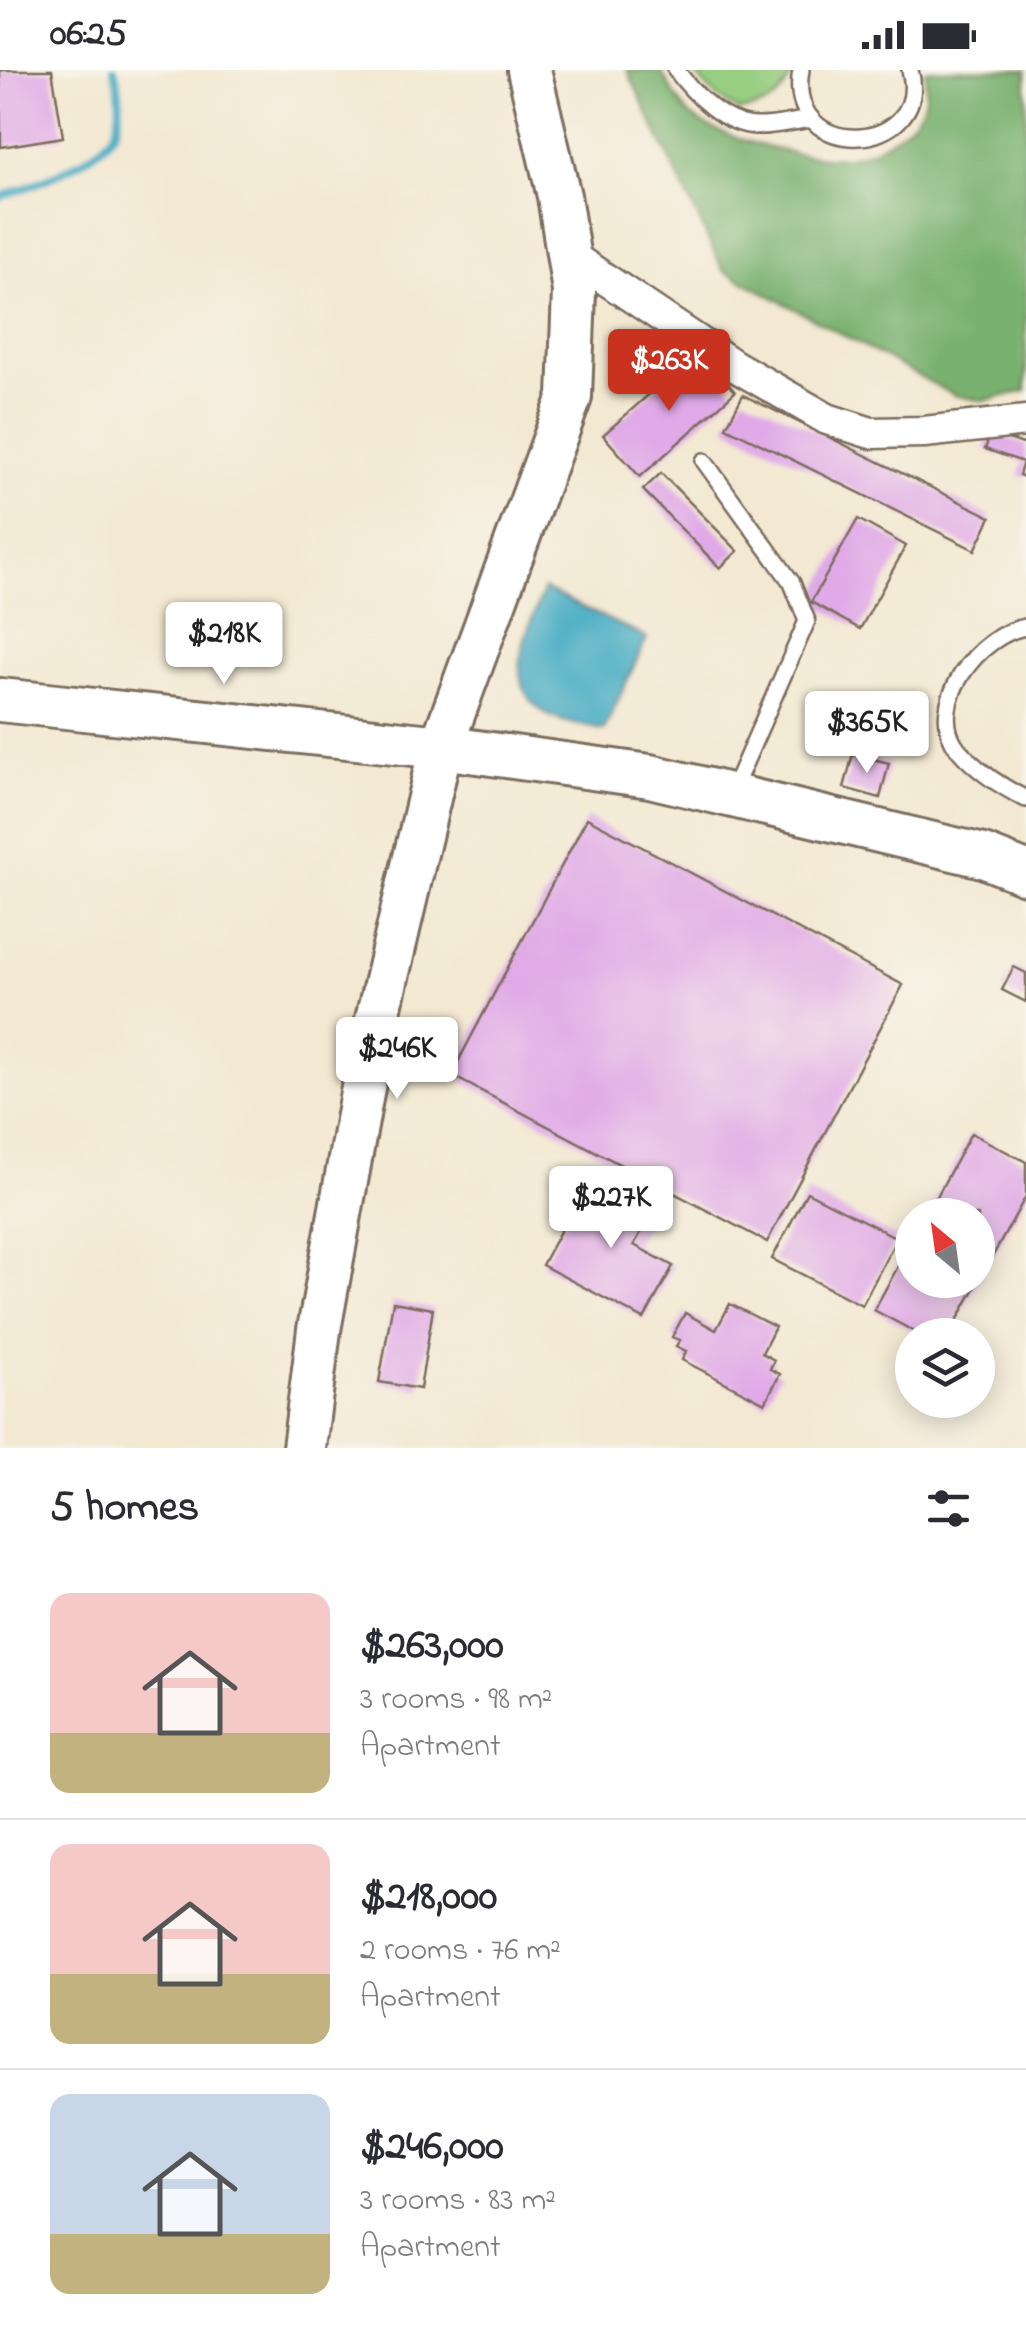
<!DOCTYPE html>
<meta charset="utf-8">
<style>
body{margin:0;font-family:"Indie Flower",sans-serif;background:#f2f2f3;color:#2b2b33;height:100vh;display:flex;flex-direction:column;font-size:38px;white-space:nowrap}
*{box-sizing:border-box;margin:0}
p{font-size:32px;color:#7c7c81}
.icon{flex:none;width:55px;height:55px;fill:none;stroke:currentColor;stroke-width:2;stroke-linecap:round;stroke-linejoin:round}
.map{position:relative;height:1378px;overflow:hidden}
.details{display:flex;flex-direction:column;background:#fff;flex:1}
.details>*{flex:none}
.needle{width:65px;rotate:331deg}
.tools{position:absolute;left:895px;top:1128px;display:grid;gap:20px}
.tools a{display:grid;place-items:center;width:100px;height:100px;border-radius:50%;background:#fff;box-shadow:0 5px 25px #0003;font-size:50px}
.price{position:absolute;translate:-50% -85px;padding:0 22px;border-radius:10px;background:#fff;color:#222;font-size:32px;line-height:65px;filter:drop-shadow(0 2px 5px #0008)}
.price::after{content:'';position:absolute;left:50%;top:60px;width:30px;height:22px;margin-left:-15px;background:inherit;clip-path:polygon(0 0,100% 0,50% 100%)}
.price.selected{background:#c8321e;color:#fff}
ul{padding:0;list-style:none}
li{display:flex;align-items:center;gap:30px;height:250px;padding:0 50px}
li+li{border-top:2px solid #e1e1e2}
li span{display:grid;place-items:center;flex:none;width:280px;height:200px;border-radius:20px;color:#555}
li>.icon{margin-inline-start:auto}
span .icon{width:120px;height:120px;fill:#fffc;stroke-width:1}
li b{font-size:42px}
h2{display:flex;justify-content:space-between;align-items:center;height:120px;padding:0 50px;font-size:42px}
.status{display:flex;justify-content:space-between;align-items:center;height:70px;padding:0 50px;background:#fff;direction:ltr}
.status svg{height:28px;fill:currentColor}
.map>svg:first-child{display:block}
.green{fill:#97ce81;stroke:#697c50;stroke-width:2.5}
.forest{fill:#79b16f;stroke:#5a6e46;stroke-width:2.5}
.water{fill:#44abc3;stroke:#406a70;stroke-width:2.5}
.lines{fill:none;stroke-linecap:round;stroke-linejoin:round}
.stream{stroke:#44abc3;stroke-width:8}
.building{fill:#e0a9e7}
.lane-casing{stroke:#7b6c5d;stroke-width:20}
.street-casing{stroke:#7b6c5d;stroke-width:35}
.secondary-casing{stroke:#7b6c5d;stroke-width:48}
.lane{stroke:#fff;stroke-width:15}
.street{stroke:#fff;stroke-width:30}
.secondary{stroke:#fff;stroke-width:42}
</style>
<div class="status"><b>06:25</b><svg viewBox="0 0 49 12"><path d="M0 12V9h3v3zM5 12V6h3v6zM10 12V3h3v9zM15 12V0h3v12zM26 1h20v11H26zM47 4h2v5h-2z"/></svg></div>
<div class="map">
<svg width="1026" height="1378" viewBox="0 0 1026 1378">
<rect width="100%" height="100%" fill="#f7f3e8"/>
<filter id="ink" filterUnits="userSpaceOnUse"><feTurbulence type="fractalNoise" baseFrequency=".01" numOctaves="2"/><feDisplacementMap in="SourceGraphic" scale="20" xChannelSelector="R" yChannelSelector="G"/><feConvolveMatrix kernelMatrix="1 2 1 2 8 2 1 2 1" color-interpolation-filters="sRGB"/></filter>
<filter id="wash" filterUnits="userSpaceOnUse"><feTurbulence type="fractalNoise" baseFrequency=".0048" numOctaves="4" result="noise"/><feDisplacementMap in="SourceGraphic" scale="40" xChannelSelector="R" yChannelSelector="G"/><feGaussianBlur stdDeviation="2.25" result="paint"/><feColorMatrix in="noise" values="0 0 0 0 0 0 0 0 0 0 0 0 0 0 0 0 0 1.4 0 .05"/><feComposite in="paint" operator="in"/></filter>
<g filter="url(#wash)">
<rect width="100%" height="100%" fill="#f3e8d1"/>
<path class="green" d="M691,0h32l20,6 1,-6h51c-17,31 -22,36 -57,41l-22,-15z"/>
<path class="forest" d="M627,0h33c9,14 18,35 30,45 30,24 126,49 163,41 23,-4 66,-31 71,-55 3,-9 1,-22 1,-31h101v321l-43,10 -29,-6 -231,-125z"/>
<path class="water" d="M544,519l103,49 -43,92c-16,-4 -39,-6 -54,-14 -54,-30 -22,-85 -6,-127z"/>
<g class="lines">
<path class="stream" d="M0,127c32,-11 96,-35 114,-65 9,-17 6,-45 0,-62"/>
</g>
<g id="blocks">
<path class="building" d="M0,0h52l11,67 -62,10z
M698,281l37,41 -95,85 -37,-42z
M743,325l248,122 -16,33 -249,-123z
M991,363l35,12v33l-7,-3 4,-13 -38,-13z
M661,403l77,78 -18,17 -77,-78z
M858,449l48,27 -46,83 -49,-27z
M853,684l36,9 -9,35 -36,-10z
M587,748l316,167 -136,257 -316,-167z
M1014,897l12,6v29l-24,-12z
M971,1063l55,29v34l-77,139h-28l-47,-25 38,-69v39h66v-65h-51z
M612,1109l45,24 -23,42 39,21 -29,53 -102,-54 29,-54 18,10z
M807,1122l90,46 -35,67 -90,-46z
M393,1232l40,7 -13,80 -41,-7z
M730,1234l45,23 -13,26 12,7 -4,9 10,5 -15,29 -83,-43 4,-9 -10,-5 4,-6 -8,-3 13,-24 31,17z"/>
</g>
</g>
<g filter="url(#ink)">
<use href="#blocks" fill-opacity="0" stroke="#7b6c5d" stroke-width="2.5"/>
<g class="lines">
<g class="lane-casing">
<path id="lane" d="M676,0c18,24 47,54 79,56 18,1 39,-5 57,-7
M801,0c-17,95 132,84 109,0
M704,391l88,122 15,38 -75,171
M1026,557c-45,6 -103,78 -68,122 18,21 44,38 68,50"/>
</g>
<g class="street-casing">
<path id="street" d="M568,184l167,112 92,53 44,14 53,-1 102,-11"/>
</g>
<g class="secondary-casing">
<path id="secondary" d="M0,630l441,47 209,29 333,80 43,17
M304,1378l15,-118 51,-281 71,-302 129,-350 4,-106 -15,-95 -30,-126"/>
</g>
<use href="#lane" class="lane"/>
<use href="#street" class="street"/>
<use href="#secondary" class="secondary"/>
</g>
</g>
</svg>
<div class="tools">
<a><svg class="needle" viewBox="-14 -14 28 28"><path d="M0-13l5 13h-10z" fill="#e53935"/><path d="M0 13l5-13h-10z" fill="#7c7c81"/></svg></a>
<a><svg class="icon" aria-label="layers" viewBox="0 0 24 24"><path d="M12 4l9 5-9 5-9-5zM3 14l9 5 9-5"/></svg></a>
</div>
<b class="price selected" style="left:669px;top:344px">$263K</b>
<b class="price" style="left:224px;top:617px">$218K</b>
<b class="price" style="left:867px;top:706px">$365K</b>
<b class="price" style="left:397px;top:1032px">$246K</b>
<b class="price" style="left:611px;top:1181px">$227K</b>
</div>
<section class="details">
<h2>5 homes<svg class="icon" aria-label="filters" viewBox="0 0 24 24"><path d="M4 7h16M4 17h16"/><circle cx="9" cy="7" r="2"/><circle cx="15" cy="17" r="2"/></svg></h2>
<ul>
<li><span style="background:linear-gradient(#f6c9c9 70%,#c2b280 0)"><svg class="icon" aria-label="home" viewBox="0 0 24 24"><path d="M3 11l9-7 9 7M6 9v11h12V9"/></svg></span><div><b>$263,000</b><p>3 rooms · 98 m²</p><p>Apartment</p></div></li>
<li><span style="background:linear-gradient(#f6c9c9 65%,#c2b280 0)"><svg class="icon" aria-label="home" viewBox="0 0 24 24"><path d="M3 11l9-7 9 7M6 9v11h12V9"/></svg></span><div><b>$218,000</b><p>2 rooms · 76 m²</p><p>Apartment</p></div></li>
<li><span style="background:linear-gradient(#c9d6e8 70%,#c2b280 0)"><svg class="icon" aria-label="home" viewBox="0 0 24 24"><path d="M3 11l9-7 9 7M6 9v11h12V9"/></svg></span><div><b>$246,000</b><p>3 rooms · 83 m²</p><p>Apartment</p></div></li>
</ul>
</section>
